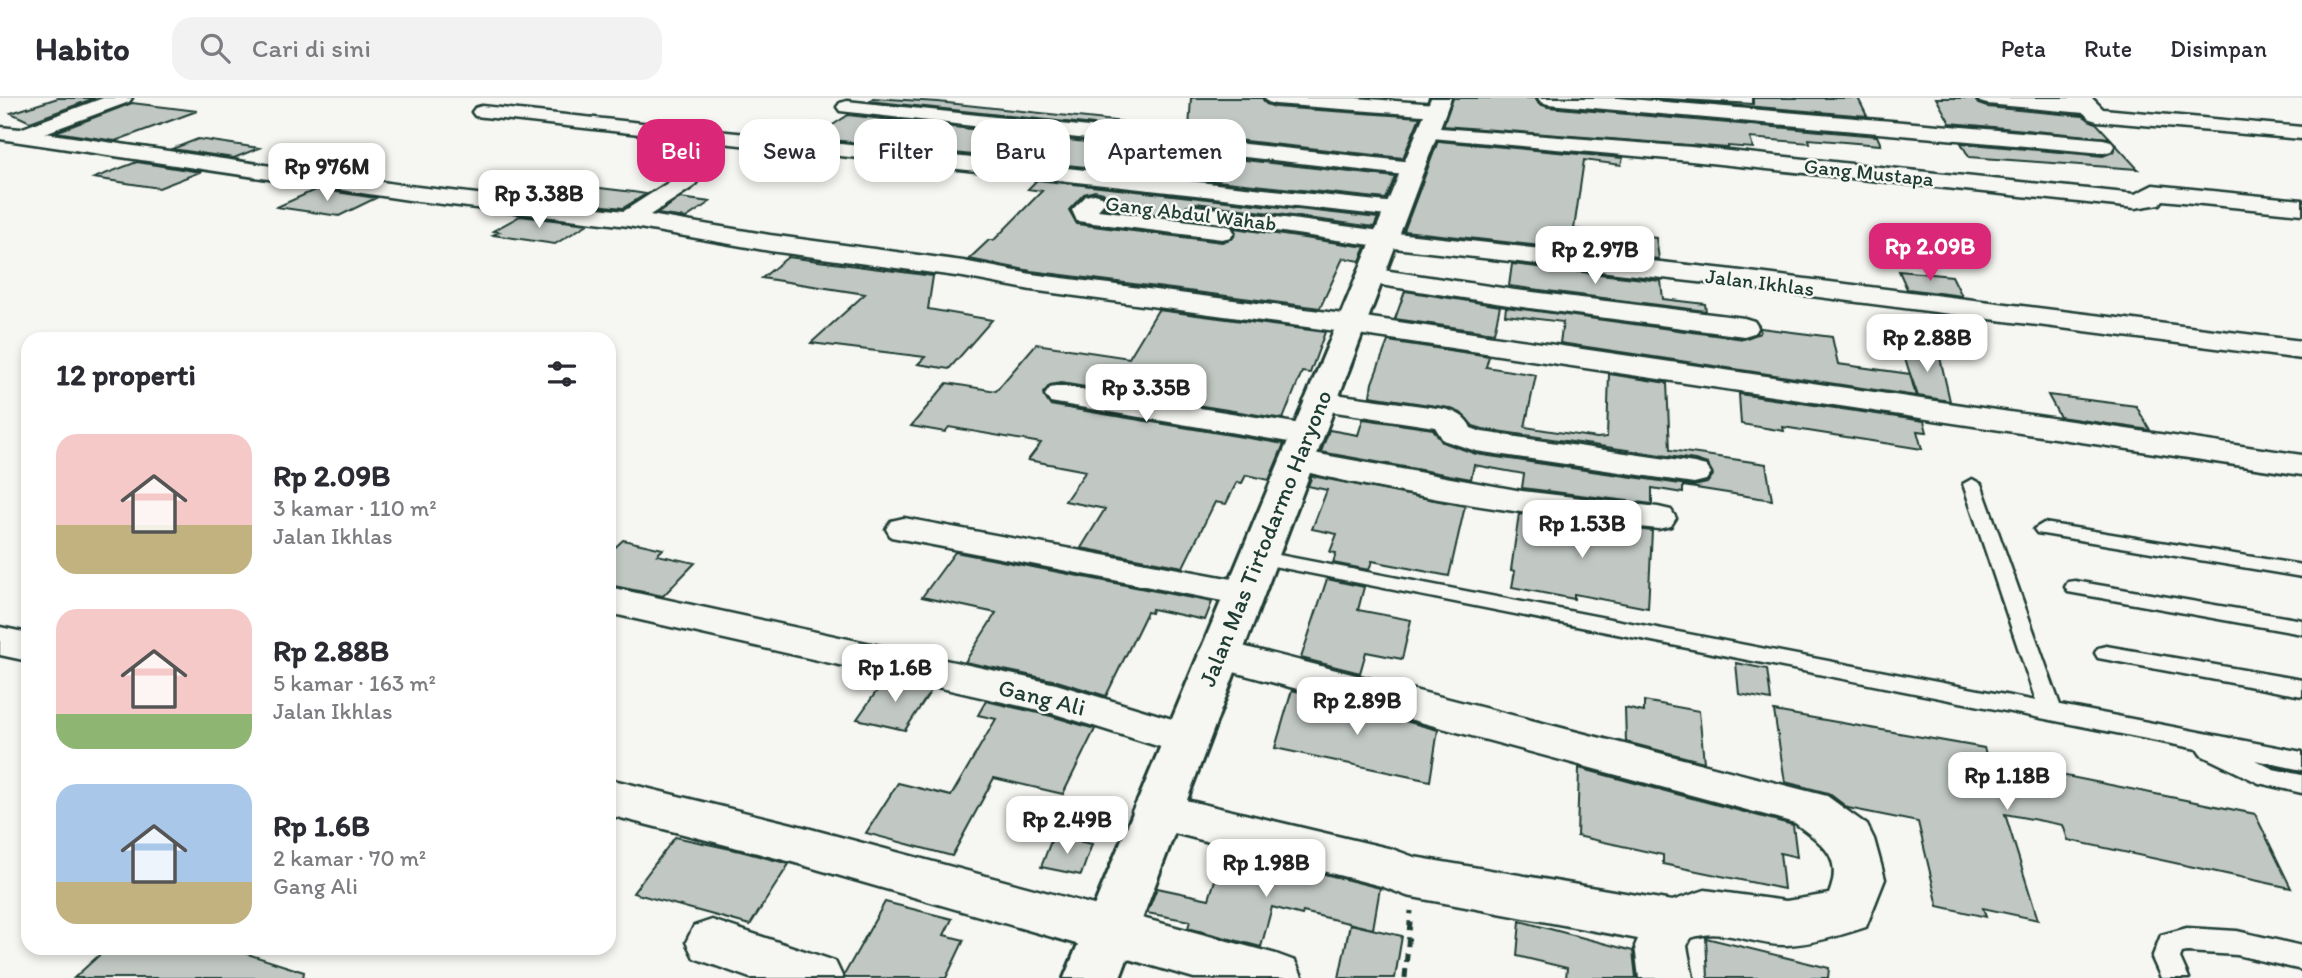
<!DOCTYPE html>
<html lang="id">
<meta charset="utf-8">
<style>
body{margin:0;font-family:Itim,sans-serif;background:#f2f2f3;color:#2b2b33;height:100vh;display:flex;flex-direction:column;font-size:26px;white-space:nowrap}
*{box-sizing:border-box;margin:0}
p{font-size:23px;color:#7c7c81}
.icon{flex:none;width:38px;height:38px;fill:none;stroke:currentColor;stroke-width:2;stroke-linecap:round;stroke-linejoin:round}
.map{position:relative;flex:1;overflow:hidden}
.panel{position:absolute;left:21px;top:234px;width:595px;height:623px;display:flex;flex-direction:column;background:#fff;border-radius:21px;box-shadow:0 4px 10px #0003}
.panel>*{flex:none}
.guide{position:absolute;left:637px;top:21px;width:665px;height:63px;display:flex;gap:14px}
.price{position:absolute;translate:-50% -60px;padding:0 16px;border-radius:14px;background:#fff;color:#222;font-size:23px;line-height:46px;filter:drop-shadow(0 2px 4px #0008)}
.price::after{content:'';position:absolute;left:50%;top:42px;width:21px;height:16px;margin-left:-10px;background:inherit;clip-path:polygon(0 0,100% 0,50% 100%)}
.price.selected{background:#db2777;color:#fff}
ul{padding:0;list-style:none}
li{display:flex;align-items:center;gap:21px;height:175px;padding:0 35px}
li span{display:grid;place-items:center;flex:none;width:196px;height:140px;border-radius:21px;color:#555}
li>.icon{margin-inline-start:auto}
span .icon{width:84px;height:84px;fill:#fffc;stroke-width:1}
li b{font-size:30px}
h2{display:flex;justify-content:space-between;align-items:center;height:84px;padding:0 35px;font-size:30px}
.chip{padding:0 24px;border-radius:21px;background:#fff;box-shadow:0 4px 10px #0003;font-size:24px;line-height:63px}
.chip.selected{background:#db2777;color:#fff}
header{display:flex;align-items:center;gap:42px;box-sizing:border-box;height:98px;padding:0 35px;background:#fff;border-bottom:2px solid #e1e1e2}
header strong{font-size:33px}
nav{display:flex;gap:38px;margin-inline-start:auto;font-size:24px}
.search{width:490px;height:63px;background:#f2f2f3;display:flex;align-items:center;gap:18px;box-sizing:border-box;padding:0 24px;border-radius:21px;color:#7c7c81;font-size:26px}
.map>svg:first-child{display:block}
.building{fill:#c1c8c3;stroke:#1f3d34;stroke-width:2}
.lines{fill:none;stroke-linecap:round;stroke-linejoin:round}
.service-casing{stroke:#1f3d34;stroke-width:5}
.minor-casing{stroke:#1f3d34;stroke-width:5}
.tertiary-casing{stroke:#1f3d34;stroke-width:6}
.path{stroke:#1f3d34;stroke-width:5;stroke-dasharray:9 7;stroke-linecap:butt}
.service{fill:#f6f6f2;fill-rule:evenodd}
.minor{fill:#f6f6f2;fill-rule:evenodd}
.tertiary{fill:#f6f6f2;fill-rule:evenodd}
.labels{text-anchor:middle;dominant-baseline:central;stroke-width:5;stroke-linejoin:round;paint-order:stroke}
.far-street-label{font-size:21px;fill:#1f3d34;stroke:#f6f6f2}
.street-label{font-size:24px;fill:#1f3d34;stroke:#f6f6f2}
</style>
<header>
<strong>Habito</strong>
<div class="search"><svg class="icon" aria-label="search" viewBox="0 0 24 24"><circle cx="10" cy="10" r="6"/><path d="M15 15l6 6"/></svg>Cari di sini</div>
<nav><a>Peta</a><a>Rute</a><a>Disimpan</a></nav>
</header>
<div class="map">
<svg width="2302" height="880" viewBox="0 0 2302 880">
<rect width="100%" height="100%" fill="#f6f6f2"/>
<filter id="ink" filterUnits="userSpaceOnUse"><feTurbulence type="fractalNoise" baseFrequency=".0143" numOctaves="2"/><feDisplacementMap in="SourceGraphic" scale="14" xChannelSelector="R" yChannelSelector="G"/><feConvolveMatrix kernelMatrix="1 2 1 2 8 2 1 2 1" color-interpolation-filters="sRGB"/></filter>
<g filter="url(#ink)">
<path class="building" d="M58,0h37l-65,24 -19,-9z
M873,0l65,4 251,27 2,-31h71l4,6 9,3 145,10 -17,41 -534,-57z
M1453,0h82l4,6 9,3 329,29 4,9 -72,-6 1,4 -60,-5 3,10 -25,-2v2l-285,-22z
M1649,0l104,6v-6h105l9,18z
M1936,0h38l4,6 9,3 96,9 14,8 13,14 -160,-15z
M132,5l65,8 -82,30 -59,-9z
M848,17l547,62 -9,22 -573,-61z
M198,41l61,9 -25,10 -62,-9z
M1438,43l185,17 -2,7 -37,-5 -10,69 82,9 3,21 -255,-28z
M1961,45l142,13 10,-4 3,-7 22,24 -169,-12z
M137,64l63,10 -41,16 -65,-10z
M1037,82l341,38 -4,9 -178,-24 -11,4 -3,5 2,6 -81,-10 5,-9 -5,-6 -8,-2 -11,3 -15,16 8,14 145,18 11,-4 3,-5 -2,-5 132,19 -6,14 -17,-3 -23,50 -289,-37 -62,-12 20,-19h5l48,-49 -14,-2z
M575,87l58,7 13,2 -23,14 -74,-8z
M317,91l59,9 -37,18 -62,-9z
M680,100l30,4 -24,16 -29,-4z
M520,118l68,8 -33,20 -62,-9 6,-3 -6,-1z
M788,159l145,19 -5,33 64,11 -43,49 -31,-5 7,-7 -114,-14 54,-49 -103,-16z
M1512,166l149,17 2,18 42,5 1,7 -197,-25z
M1899,173l53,5 10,20 -55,-7z
M1405,193l95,15 -6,27 -99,-14z
M1506,209l238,32 16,-6v-5l72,9 6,27 72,10 6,22 -356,-53 3,-21 -58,-7z
M1158,212l167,22 -15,41 -8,-1 -19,47 -222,-36 -11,2 -7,8 7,12 234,39 -15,36 -23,-5 -4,8 -5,-1 -11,22 -11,-2 -32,65 -102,-19 24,-39 -40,-8 21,-30 -58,-11 13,-17 -92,-16 -4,5 -34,-6 36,-43 49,8 40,-47 93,14z
M1388,243l101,15 -3,11 50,8 -11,52 72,11 10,-1 2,-63 58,9 3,67 96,14 6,36 -89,-14v7l-31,-5v16l-130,-16 2,-14 -50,-9 -3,14 -150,-27 8,-22 29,5 5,-16 70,10 9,13 34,12 218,32 13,-3 6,-8 -5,-11 -13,-4 -212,-31 -10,-3 -12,-13 -12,-5 -79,-12 2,-13z
M1901,250l38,5 11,48 -32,-5z
M1739,296l185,27 3,11 -10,-1 5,18 -139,-22 1,4 -43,-7z
M2048,297l88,11 14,24 -90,-13z
M1312,378l153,30 -16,70 -77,-15 -3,9 -36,-7 3,-10 -6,-1 7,-18 -25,-5 15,-39 -19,-4z
M1519,416l133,17 -4,77 -74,-14v5l-62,-12 3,-16 -4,-1z
M623,442l40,9 -6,6 38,8 -32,33 -54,-11v-32z
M955,454l257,50 -7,18 -53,-11 -1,4 -4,-1 -41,84 -49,-15 -92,-19 31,-49 -74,-16z
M1327,481l37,8 -6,23 53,10 -9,39 -36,-7 -6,21 -59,-15z
M1736,565l31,6 4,31 -32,-6z
M886,580l46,11 -27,41 -48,-11z
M1292,592l146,40 -8,51 -155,-33z
M986,603l65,15 44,13 -32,65 -69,-16 -42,78 -86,-23 32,-50 53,13 45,-77 -18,-4z
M1644,603l55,10 5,51 -78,-20 -1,-34 19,4z
M1774,613l210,37 9,27 57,11 -4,-14 209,42 36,74 -223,-48 -5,-15 -58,-11 33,106 -55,-12 3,9 -48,-11 -20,-84 -70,-14 -20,-15 -43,-11z
M1579,670l214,57 4,32 -17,-4 4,36 -121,-25v-9l-86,-19z
M1053,738l39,8 -11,31 -40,-8z
M675,739l65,14 49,13 -39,61 -117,-32z
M1225,751l155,39 -7,41 -70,-17 -1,3 -30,-8 -11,40 -73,-19 2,-7 -43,-8 10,-25 52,11z
M885,804l67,17 -8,16 20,5 -18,38h-101l-1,-3z
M1520,823l113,30 3,27h-70l1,-10 -50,-12z
M1350,826l52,12 -7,42h-56z
M1706,840l123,30 -1,10h-120z
M107,850h122l75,24 -1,6h-229z"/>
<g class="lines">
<g class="service-casing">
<path id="service" d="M1972,381l9,5 79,221 242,47v18l-47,-10 18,9 29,6v18l-43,-10 -58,-28 -4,-6 -939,-186 -7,-2 -3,-4 3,-4 7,-2 778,150 -73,-217z
M2044,425l258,42v12l-265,-44 -3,-4z
M2075,483l227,39v14l-234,-42 -3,-5 3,-5z
M2106,548l196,34v16l-204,-38 -3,-5 3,-5z
M2187,830l50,3 65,15v24l-65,-15 -50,-3 -5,1 -2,5 9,20h-28l-9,-20 9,-23z"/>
</g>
<g class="minor-casing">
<path id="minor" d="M103,0h29l-3,4 -84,31 364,53 215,25 53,-34h16l4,5 -4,5 -43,28 120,20 193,26 68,13 320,41 951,140v20l-951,-142 -320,-43 -68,-13 -193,-26 -142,-25 -219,-26 -409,-61v-12l20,2z
M1265,0h91l80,6 7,2 3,4 -3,4 -7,2 -161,-12 -7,-2z
M1538,0h80l485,41 8,2 3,5 -3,5 -8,2 -555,-49 -7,-2z
M1977,0h115l11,11 199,18v12l-205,-18 -7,-2 -6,-6 -97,-9 -7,-2z
M847,3l566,61 8,2 3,5 -3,5 -8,2 -573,-65 -3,-4 3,-4z
M482,8l914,97 9,2 3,5 -3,5 -9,2 -921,-101 -3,-4 3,-4z
M1427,29l264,20 444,47 18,-9 149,15v14l-139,-14 -3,4 -25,4 -444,-47 -271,-24 -4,-4 4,-4z
M1094,96l8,2 4,5 -8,9 124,15 9,2 3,5 -3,5 -9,2 -145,-18 -5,-11 14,-14z
M1196,108l200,27 329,36 577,72v18l-577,-74 -340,-38 -198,-29 -3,-5 3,-5z
M1370,170l145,22 229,28 10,3 4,6 -4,6 -10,3 -229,-30 -154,-24 -4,-6 4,-6z
M1061,288l246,39 12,3 4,7 -4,7 -12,3 -257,-43 -5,-7 5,-7z
M1320,294l124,17c12,3 22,7 27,19l11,4 212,31 12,3 5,7 -5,7 -12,3 -218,-32 -33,-11 -8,-13 -126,-19 -5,-7 5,-7z
M1297,352l225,41 136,16 13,3 5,8 -5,8 -13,3c-125,-13 -251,-32 -373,-62l-5,-7 5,-7z
M904,420l339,63 14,3 5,9 -5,9 -14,3 -352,-68 -5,-8 5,-8z
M609,489l447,97 146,44 6,11 -6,11 -16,5 -134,-42 -443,-100z
M0,529l28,6v28l-28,-6z
M1219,542l608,156 40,29 7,14 11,40 -19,48c-24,8 -54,17 -79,18 -33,1 -64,-19 -96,-7l-4,8 6,32h-54l-4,-32 3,-7 -231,-43 -26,-10 -242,-62 -7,-13 7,-13 17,-5 236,56 22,8 258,44 33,-11 81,11 43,-7c15,-38 -7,-50 -34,-71l-591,-159 -6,-10 6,-10z
M609,681l183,45 484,130 19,7 8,17h-109l-402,-116 -183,-47z
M712,822l123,41 8,17h-93l-56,-20 -8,-16 8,-16z"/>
</g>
<g class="tertiary-casing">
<path id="tertiary" d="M1431,0h20l-331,880h-56z"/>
</g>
<path class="path" d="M1405,880l6,-67"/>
<use href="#service" class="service"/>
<use href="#minor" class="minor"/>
<use href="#tertiary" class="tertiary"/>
</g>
</g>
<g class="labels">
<g class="far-street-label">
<text transform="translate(1869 74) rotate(6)">Gang Mustapa</text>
<text transform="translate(1191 115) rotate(7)">Gang Abdul Wahab</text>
<text transform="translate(1760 184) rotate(7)">Jalan Ikhlas</text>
</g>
<g class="street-label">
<text transform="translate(1265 440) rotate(-68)">Jalan Mas Tirtodarmo Haryono</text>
<text transform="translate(1042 599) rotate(14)">Gang Ali</text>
</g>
</g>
</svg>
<b class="price" style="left:327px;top:105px">Rp 976M</b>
<b class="price" style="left:539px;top:132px">Rp 3.38B</b>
<b class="price selected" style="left:1930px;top:185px">Rp 2.09B</b>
<b class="price" style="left:1595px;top:188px">Rp 2.97B</b>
<b class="price" style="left:1927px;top:276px">Rp 2.88B</b>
<b class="price" style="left:1146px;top:326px">Rp 3.35B</b>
<b class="price" style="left:1582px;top:462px">Rp 1.53B</b>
<b class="price" style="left:895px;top:606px">Rp 1.6B</b>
<b class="price" style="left:1357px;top:639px">Rp 2.89B</b>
<b class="price" style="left:2007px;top:714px">Rp 1.18B</b>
<b class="price" style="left:1067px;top:758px">Rp 2.49B</b>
<b class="price" style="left:1266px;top:801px">Rp 1.98B</b>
<div class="guide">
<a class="chip selected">Beli</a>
<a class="chip">Sewa</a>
<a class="chip">Filter</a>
<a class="chip">Baru</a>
<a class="chip">Apartemen</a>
</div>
<section class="panel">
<h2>12 properti<svg class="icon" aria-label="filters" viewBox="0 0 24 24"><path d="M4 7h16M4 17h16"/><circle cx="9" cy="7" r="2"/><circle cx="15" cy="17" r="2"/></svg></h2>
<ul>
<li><span style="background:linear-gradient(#f6c9c9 65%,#c2b280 0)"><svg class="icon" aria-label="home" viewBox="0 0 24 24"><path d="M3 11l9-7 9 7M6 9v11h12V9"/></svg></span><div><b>Rp 2.09B</b><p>3 kamar · 110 m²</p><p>Jalan Ikhlas</p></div></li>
<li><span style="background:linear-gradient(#f6c9c9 75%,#8fb573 0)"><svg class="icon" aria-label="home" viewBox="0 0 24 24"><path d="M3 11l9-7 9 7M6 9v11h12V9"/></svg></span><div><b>Rp 2.88B</b><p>5 kamar · 163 m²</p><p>Jalan Ikhlas</p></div></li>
<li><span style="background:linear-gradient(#a9c7e8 70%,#c2b280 0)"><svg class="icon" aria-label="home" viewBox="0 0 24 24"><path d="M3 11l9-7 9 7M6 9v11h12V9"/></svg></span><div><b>Rp 1.6B</b><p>2 kamar · 70 m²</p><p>Gang Ali</p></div></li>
</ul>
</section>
</div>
